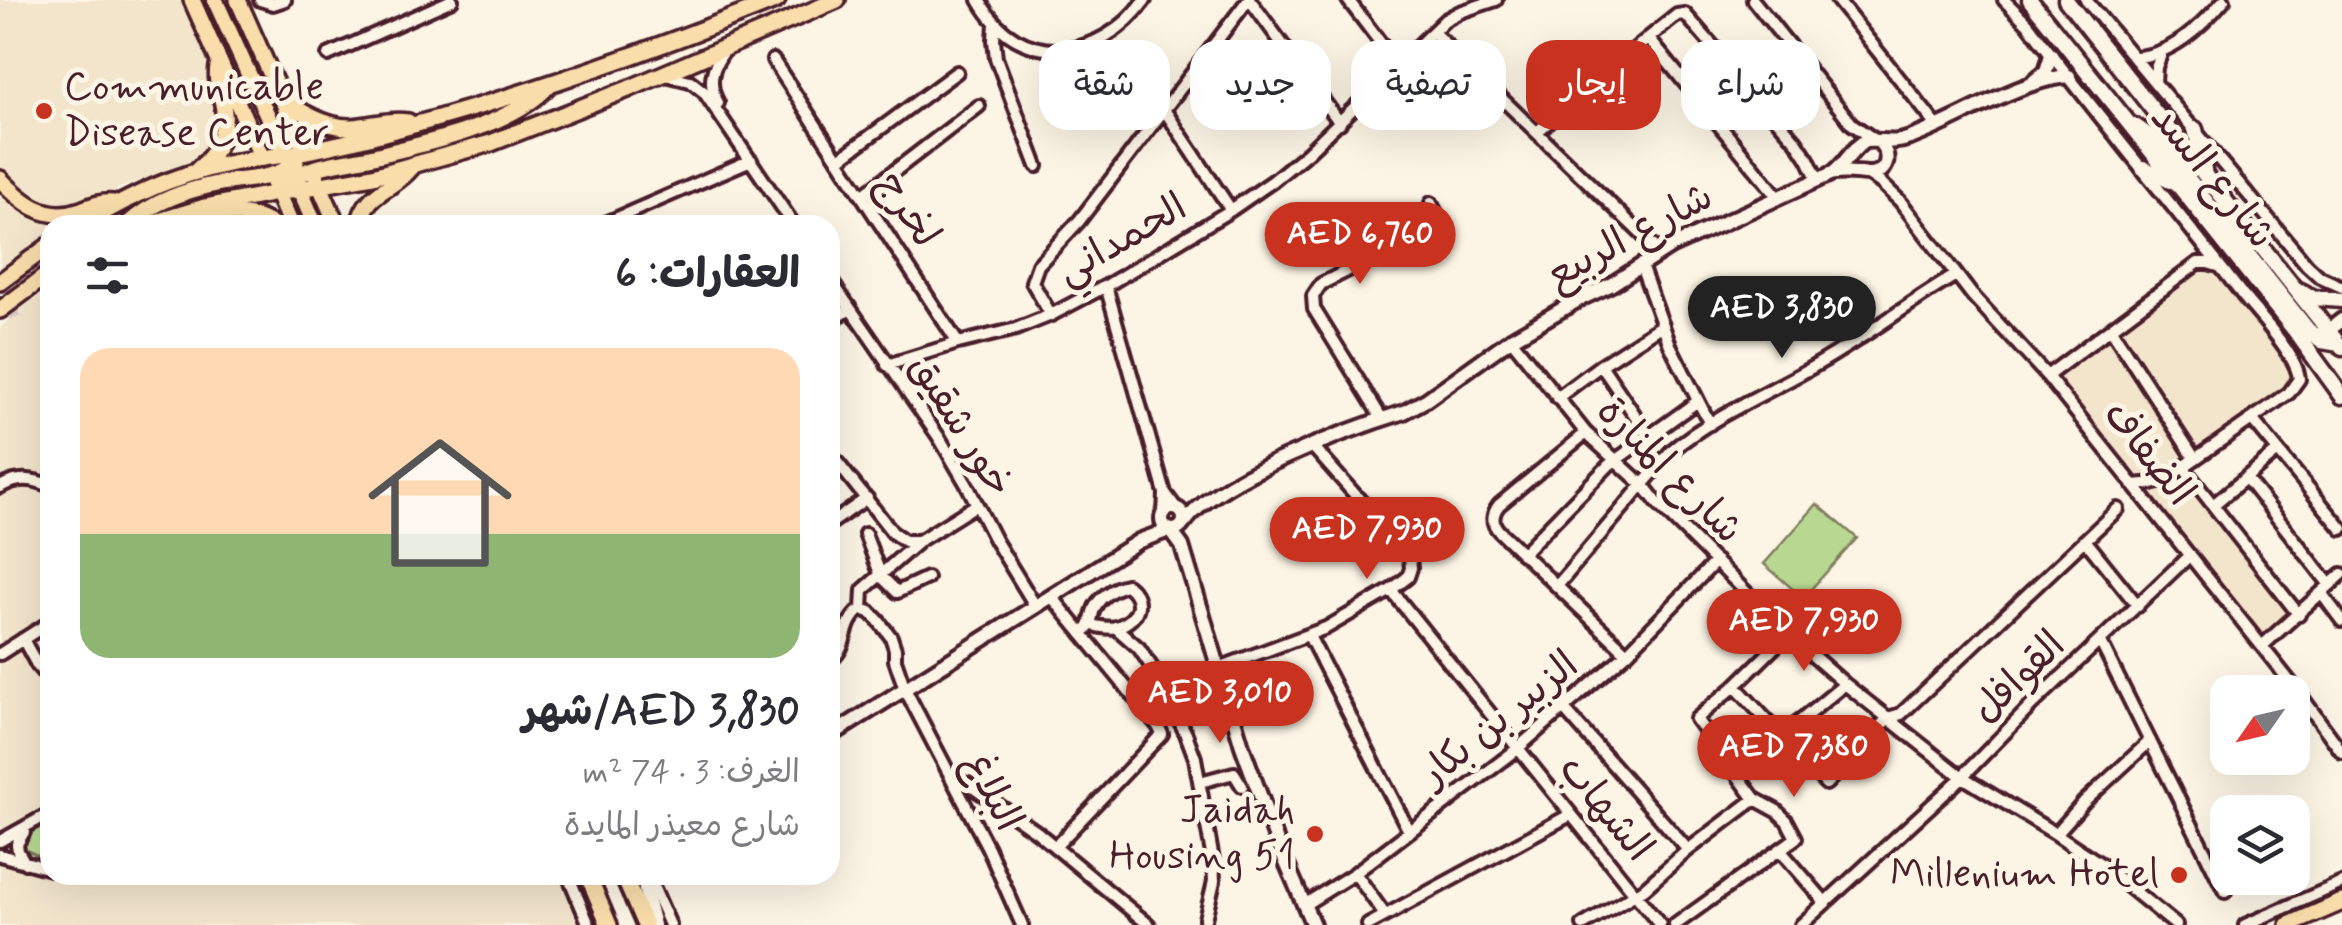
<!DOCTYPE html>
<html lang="ar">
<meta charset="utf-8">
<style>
body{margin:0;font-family:Mynerve,"Playpen Sans Arabic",sans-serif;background:#f7f7f7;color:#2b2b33;direction:rtl;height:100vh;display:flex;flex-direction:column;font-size:38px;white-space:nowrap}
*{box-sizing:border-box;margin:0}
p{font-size:32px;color:#7c7c81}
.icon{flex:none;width:55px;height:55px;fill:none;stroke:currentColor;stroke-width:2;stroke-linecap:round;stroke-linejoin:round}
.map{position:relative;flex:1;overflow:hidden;direction:ltr}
.drawer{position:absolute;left:40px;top:215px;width:800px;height:670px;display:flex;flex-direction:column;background:#fff;border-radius:30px;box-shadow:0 10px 40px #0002;direction:rtl}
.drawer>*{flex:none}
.hud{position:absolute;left:870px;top:40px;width:950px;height:90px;direction:rtl;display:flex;gap:20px}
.needle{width:65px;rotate:236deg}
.controls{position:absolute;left:2210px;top:675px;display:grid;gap:20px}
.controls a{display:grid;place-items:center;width:100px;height:100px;border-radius:20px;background:#fff;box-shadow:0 10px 40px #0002;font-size:50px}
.price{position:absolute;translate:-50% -85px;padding:0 22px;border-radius:35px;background:#c8321e;color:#fff;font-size:32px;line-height:65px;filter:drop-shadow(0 2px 5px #0008)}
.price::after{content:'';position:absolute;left:50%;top:60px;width:30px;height:22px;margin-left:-15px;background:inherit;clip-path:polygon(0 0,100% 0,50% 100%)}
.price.on{background:#222;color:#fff}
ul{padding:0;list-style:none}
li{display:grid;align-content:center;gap:20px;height:530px;padding:0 40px}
li span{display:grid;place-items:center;height:310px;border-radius:30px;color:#555}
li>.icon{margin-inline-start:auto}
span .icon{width:180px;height:180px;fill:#fffc;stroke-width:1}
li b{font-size:42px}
h2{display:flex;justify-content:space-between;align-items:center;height:120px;padding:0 40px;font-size:42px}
.pill{padding:0 35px;border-radius:30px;background:#fff;box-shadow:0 10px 40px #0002;font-size:35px;line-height:90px}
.pill.on{background:#c8321e;color:#fff}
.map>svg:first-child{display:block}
.built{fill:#f3e5cc}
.green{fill:#b8d891;stroke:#817c5e;stroke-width:2.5}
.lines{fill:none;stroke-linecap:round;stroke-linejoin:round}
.minor-tunnel{stroke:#d8cac0;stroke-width:10;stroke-dasharray:10 5;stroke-linecap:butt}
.minor-casing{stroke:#4a1f2b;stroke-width:18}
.tertiary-casing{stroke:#4a1f2b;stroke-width:20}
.secondary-casing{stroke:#4a1f2b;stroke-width:21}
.primary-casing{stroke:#4a1f2b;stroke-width:22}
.trunk-casing{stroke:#4a1f2b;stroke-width:22}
.minor{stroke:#fcf5e5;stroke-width:10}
.tertiary{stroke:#fcf5e5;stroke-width:12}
.secondary{stroke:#fcf5e5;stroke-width:14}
.primary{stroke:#f9ddab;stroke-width:15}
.trunk{stroke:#f9ddab;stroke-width:15}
.poi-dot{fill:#c8321e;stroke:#fcf5e5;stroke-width:4}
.labels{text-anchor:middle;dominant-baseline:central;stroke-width:10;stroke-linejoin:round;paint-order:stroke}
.poi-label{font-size:40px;fill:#4a1f2b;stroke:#fcf5e5;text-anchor:end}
.street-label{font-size:40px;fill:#4a1f2b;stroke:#fcf5e5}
</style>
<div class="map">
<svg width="2342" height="925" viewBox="0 0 2342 925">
<rect width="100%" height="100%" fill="#fcf5e5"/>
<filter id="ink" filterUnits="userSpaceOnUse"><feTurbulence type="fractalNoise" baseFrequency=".01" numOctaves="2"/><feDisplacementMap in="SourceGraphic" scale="20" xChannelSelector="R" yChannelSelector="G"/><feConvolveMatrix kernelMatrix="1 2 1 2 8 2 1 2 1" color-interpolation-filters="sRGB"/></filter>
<g filter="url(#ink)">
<path class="built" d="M0,0h181l61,143 -123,45 -56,37h-13v8l-50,34z
M2194,267h25l75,100 3,11 -6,10 -100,65 -80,-128z
M50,289v586h510l20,50h-580v-597l16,-16z
M2108,329l79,126 -49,31 -88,-112z
M2182,464l111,151 -29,24 -122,-149z"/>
<path class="green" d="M1817,504l40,34 -54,60 -39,-34z
M50,816v33l-13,6 -13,-6 -2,-4 1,-11z"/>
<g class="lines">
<path class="minor-tunnel" d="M0,269l16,49"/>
<g class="minor-casing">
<path id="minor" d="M260,0l13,4 12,-4
M979,0c40,72 122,61 166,0
M1250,0l90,123
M1348,0l50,66
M1753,0l99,124 23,16
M1837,0l100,126
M2004,0l24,24c70,93 145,181 216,273 16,20 53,58 55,82l-10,14 -117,82 -16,8 -23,2
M2086,0l221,265 13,12 22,10
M995,23l-1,17 2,18 41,108
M1433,32l228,221
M1649,39l129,158
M328,55l124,-55
M2134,57c37,-1 67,-30 90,-57
M773,60l185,283
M666,75l24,6 14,11 90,133
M2155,82l1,-15 6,-15
M718,103c-11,-20 -6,-36 7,-53
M1165,111l66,99
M1537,132l73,-63 67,-54 8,-1 111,127 12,18 10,21
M838,160l119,-88
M1868,174l13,9 19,18 72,94 75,81 252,317 43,59
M862,196l117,-90
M601,225l150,-65
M1641,266l29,79 40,79
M830,279l110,160 28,48 27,53 41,67
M1106,286l59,207 11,15
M1051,315l-19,-33 6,-17 41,-44 169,-221
M830,322l20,-13
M2111,329l84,130
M1511,339l75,94 58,53 15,19 129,129 57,50 116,92 95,58 46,31 74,60
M887,365l71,-22 58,-14 35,-14 55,-29 125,-76 42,-29 34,-28 138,-133 15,-8 36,-12
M1601,365l48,71
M2047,376l151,-113h10l10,3
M1557,398l44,-33 62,-40
M1382,419l-68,-110 -1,-13 8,-12 120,-61 -10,-20
M2252,419l90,110
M1586,433l-87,72c-7,9 -8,18 0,26l128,122
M830,453l63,80 12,8h14l57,-36
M2183,467l116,148
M2246,478l84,107
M0,487c17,-10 32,-9 50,-1
M2213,505l65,-54
M1164,513l1,-19
M830,524l37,-26
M865,534l16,42 16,16 30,-14
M2085,540l53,66
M1522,554l87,-89 89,-64
M1557,586l114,-135c44,-37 98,-58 147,-87 47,-27 91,-61 138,-89
M1391,590l269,335
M2322,594l20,27
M1052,597l106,129 4,8 -107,113
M862,609l1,-19 55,-48
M1115,627l24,21 16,24 31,62 9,24 18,102 1,21 -9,38
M1082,634c10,-9 8,-11 11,-22 4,-14 21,-25 34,-27 19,15 12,34 -10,42 -8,2 -17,0 -25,-2
M1309,636l100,195
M23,639l14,26 13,16
M2101,643l124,249
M2262,646l80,-72
M0,654l50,-32
M830,661c21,-16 10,-38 32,-52l8,3 8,8 13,17 4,12v11l10,29 83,159 34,77
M1219,668l107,-40 65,-38 17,-13 3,-9 -1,-10 -6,-8 -91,-103
M1735,686l91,98 62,-66 13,-4 217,-205
M1564,709l124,141
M1782,736l63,-52
M954,782l14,2 69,48 112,93
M1200,782l34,-9 8,13
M24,832l-7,12 1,7 7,12
M2056,834l28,-32 66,-61
M0,841l50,-28
M1780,850l45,52
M0,855l50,14
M1355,873l30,42
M568,875l21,50
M648,875l22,50
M1304,905l51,-32 156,-119 116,-101 89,-92
M1368,925l202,-110
M1583,925l61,-36 44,-39 67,-51
M1675,925l121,-87 -9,-17 -10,-10 -22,-12 -59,-80 39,-33 53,-52
M1801,925l156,-143 76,-78 157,-149
M2245,925l97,-42"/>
</g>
<g class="tertiary-casing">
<path id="tertiary" d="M2034,81l12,-10 5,-16
M1836,173c12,-2 23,1 34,1 20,-1 20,-20 10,-31
M2329,330l13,-10
M1162 519a11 11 0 1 1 22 0a11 11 0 1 1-22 0Z
M1184,523c32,-45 166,-94 220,-111l22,-12 85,-61 67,-39 34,-16 58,-37 163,-74c13,-9 19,-25 32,-32 16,-2 27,4 45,-3 47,-17 111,-59 159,-62
M1171,531l11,15 60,200 36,98 35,81
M830,736l309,-195 30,-11
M645,875v15l9,35"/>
</g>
<g class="secondary-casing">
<path id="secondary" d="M2030,0l265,331 47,65
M2066,0l276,348
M2135,126l20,14 12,12 141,178 14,11 17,3
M2195,129l10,46
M2143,168l27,13
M2300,291l13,7 29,2"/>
</g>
<g class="primary-casing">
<path id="primary" d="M238,0l67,151
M198,169c21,-15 31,-44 24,-69 -3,-13 -6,-20 -4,-34
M0,179c22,23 46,44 81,31 11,-4 19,-8 32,-7
M82,225c62,-37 107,-57 180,-67l-70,-158
M146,225l59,-18 72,-14
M0,282l50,-37
M0,310l50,-37
M2289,925l53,-23"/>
</g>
<g class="trunk-casing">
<path id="trunk" d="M215,0l74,163
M279,94c17,17 48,34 73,33 19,-1 36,-8 56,-5
M262,158c58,-7 116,-23 173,-39 116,-33 231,-74 342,-119
M316,177l21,48
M297,183l18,42
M274,185l17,40
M277,193l96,-17 118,-33 137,-54 209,-89
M277,193c21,-28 60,-29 92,-36 52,-12 143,-31 179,-71
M205,207c23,10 46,3 67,18
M127,225c26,-24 60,-35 94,-42 27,-5 54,-2 75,-21
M359,225c6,-34 33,-34 52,-57
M588,875l21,50
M623,875l22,50"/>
</g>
<use href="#minor" class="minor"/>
<use href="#tertiary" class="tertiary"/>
<use href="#secondary" class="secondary"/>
<use href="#primary" class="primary"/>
<use href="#trunk" class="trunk"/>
</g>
</g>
<g class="poi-dot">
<circle cx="44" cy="111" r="10"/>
<circle cx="1315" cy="834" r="10"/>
<circle cx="2179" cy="875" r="10"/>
</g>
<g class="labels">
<g class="poi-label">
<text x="64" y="88" text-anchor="start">Communicable<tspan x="64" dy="46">Disease Center</tspan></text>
<text x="1295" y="811">Jaidah<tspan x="1295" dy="46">Housing 51</tspan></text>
<text x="2159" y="875">Millenium Hotel</text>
</g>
<g class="street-label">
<text transform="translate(2212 177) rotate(51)">شارع السد</text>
<text transform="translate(907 210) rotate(57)">لخرج</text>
<text transform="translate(1630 237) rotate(-28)">شارع الربيع</text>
<text transform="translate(1122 240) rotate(-30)">الحمداني</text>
<text transform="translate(960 426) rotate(58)">خور شقيق</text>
<text transform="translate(2148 454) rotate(52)">الضفاف</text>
<text transform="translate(1669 471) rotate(45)">شارع المنارة</text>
<text transform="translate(2019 678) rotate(-44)">القوافل</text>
<text transform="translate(1500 720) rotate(-39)">الزبير بن بكار</text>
<text transform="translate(992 792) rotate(63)">البلاغ</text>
<text transform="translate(1605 809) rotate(51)">الشهاب</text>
</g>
</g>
</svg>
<div class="controls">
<a><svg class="needle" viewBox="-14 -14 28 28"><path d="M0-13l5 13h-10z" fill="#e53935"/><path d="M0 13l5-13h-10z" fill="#7c7c81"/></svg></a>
<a><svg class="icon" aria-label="layers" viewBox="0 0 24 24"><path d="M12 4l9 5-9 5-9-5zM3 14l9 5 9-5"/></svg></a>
</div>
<b class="price" style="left:1360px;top:287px">AED 6,760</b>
<b class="price on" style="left:1782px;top:361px">AED 3,830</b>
<b class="price" style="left:1367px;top:582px">AED 7,930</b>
<b class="price" style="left:1804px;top:674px">AED 7,930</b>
<b class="price" style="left:1220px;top:746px">AED 3,010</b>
<b class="price" style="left:1794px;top:800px">AED 7,380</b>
<div class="hud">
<a class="pill">شراء</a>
<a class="pill on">إيجار</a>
<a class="pill">تصفية</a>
<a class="pill">جديد</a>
<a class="pill">شقة</a>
</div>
<section class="drawer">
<h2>العقارات: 6<svg class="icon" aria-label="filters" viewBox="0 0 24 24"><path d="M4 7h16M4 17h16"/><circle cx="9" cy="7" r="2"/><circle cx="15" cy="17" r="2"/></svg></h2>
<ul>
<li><span style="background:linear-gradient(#ffd9b3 60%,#8fb573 0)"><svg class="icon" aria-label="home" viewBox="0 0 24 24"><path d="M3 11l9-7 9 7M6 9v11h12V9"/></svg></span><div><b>AED 3,830/شهر</b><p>الغرف: 3 · 74 m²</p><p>شارع معيذر المايدة</p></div></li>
</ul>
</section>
</div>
